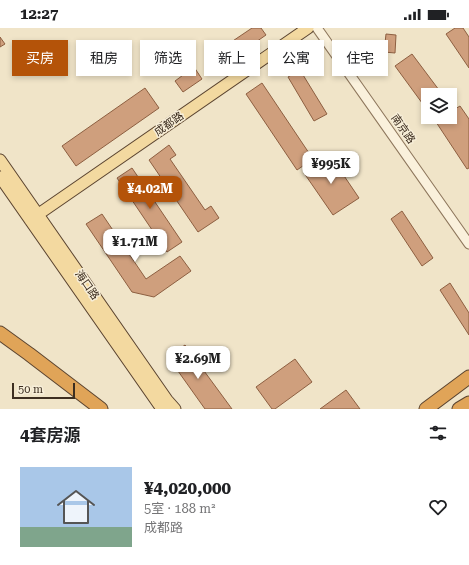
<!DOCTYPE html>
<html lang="zh">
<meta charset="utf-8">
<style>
body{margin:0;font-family:"Roboto Serif","Noto Sans SC",serif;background:#f2f2f2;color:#202124;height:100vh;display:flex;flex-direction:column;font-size:15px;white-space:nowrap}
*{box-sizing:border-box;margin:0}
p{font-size:13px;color:#757577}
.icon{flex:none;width:22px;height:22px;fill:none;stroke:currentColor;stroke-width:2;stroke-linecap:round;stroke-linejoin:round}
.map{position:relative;height:381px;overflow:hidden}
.drawer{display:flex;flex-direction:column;background:#fff;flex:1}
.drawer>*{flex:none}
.hud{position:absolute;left:12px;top:12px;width:445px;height:36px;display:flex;gap:8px}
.tools{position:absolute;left:421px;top:60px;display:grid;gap:8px}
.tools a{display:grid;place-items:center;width:36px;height:36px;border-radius:0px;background:#fff;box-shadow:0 2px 6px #0003;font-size:20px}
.scale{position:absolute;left:12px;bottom:10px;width:63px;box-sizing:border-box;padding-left:4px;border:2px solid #3d2e20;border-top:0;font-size:11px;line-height:14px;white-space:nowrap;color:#3d2e20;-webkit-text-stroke:3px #f7eed8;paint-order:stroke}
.price{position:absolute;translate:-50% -34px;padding:0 9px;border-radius:8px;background:#fff;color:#222;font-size:13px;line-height:26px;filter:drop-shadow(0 1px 2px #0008)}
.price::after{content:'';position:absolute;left:50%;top:24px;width:12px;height:9px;margin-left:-6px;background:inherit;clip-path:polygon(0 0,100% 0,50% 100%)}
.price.on{background:#b45309;color:#fff}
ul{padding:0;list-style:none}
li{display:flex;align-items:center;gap:12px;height:100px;padding:0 20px}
li span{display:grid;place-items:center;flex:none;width:112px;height:80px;border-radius:0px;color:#555}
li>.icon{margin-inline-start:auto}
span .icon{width:48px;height:48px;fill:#fffc;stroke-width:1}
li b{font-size:17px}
h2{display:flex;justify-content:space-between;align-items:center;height:48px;padding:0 20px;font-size:17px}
.tag{padding:0 14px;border-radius:0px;background:#fff;box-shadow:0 2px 6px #0003;font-size:14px;line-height:36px}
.tag.on{background:#b45309;color:#fff}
.status{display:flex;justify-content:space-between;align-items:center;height:28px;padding:0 20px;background:#fff;direction:ltr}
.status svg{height:11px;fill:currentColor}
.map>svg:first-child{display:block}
.building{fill:#cf9f7d;stroke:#8d5f41}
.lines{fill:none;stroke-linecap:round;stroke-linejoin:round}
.minor-casing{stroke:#8d765c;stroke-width:11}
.major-casing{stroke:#5b4430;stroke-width:13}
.highway-casing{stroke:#5b4430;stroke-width:15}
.minor{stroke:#faf1dc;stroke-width:9}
.major{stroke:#f3d9a0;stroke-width:11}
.highway{stroke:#e0a458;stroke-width:13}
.labels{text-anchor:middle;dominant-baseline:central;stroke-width:3;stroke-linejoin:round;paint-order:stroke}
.street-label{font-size:11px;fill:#3d2e20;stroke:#f7eed8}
</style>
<div class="status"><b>12:27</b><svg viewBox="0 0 49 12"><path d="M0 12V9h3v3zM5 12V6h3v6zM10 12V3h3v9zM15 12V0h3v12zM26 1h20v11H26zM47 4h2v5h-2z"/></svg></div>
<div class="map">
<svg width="469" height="381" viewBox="0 0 469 381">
<rect width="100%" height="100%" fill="#f0e4c8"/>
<path class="building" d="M252,0h9l5,7 -46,32 -8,-12z
M455,0h8l6,9v31l-23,-34z
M386,6l10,1 -1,18 -11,-1z
M0,9l5,7 -5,3z
M412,26l30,40 -14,1v10l-3,2 -30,-41z
M194,39l8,12 -19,13 -8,-11z
M300,42l27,44 -13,7 -26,-44z
M262,55l51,76 -16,11 -51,-76z
M145,60l14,20 -83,58 -14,-20z
M460,78l9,13v49l-2,1 -31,-47 7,-5h7v-5z
M169,117l7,10 -6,4 35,51 6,-4 8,12 -21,14 -49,-72z
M330,127l29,43 -26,17 -29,-42z
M132,140l50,74 -15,10 -50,-74z
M402,183l31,47 -11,8 -31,-47z
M102,186l44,65 34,-23 11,15 -37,26 -22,-5 -46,-68z
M450,255l19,30v22l-29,-45z
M185,317l47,64h-27l-37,-52z
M295,331l17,23 -37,27h-3l-16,-22z
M346,362l14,19h-40z"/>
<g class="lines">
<g class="minor-casing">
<path id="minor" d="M317,0l152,216"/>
</g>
<g class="major-casing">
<path id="major" d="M0,132l167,240 8,9
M0,149l162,232
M30,192l278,-192"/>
</g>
<g class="highway-casing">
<path id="highway" d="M0,305l29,21 72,55
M426,381l43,-32
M459,381l10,-6"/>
</g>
<use href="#minor" class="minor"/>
<use href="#major" class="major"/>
<use href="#highway" class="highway"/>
</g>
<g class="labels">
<g class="street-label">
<text transform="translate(169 96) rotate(-35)">成都路</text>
<text transform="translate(403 101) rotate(55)">南京路</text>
<text transform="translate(87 257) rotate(55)">海口路</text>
</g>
</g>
</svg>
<div class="tools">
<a><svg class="icon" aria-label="layers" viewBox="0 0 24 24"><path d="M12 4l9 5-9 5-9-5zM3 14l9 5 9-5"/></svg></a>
</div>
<div class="scale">50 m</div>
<b class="price" style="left:331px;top:157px">¥995K</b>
<b class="price on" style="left:150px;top:182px">¥4.02M</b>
<b class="price" style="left:135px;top:235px">¥1.71M</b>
<b class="price" style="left:198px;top:352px">¥2.69M</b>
<div class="hud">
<a class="tag on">买房</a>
<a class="tag">租房</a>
<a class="tag">筛选</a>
<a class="tag">新上</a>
<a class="tag">公寓</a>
<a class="tag">住宅</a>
</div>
</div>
<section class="drawer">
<h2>4套房源<svg class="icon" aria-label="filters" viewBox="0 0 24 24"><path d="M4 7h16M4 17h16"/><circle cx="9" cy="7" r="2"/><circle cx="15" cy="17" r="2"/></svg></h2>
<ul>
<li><span style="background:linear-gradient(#a9c7e8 75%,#7fa58c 0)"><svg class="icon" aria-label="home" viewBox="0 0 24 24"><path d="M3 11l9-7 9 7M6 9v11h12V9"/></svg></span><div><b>¥4,020,000</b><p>5室 · 188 m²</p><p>成都路</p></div><svg class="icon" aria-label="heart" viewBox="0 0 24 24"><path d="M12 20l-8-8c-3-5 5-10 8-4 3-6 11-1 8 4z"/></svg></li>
</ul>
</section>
